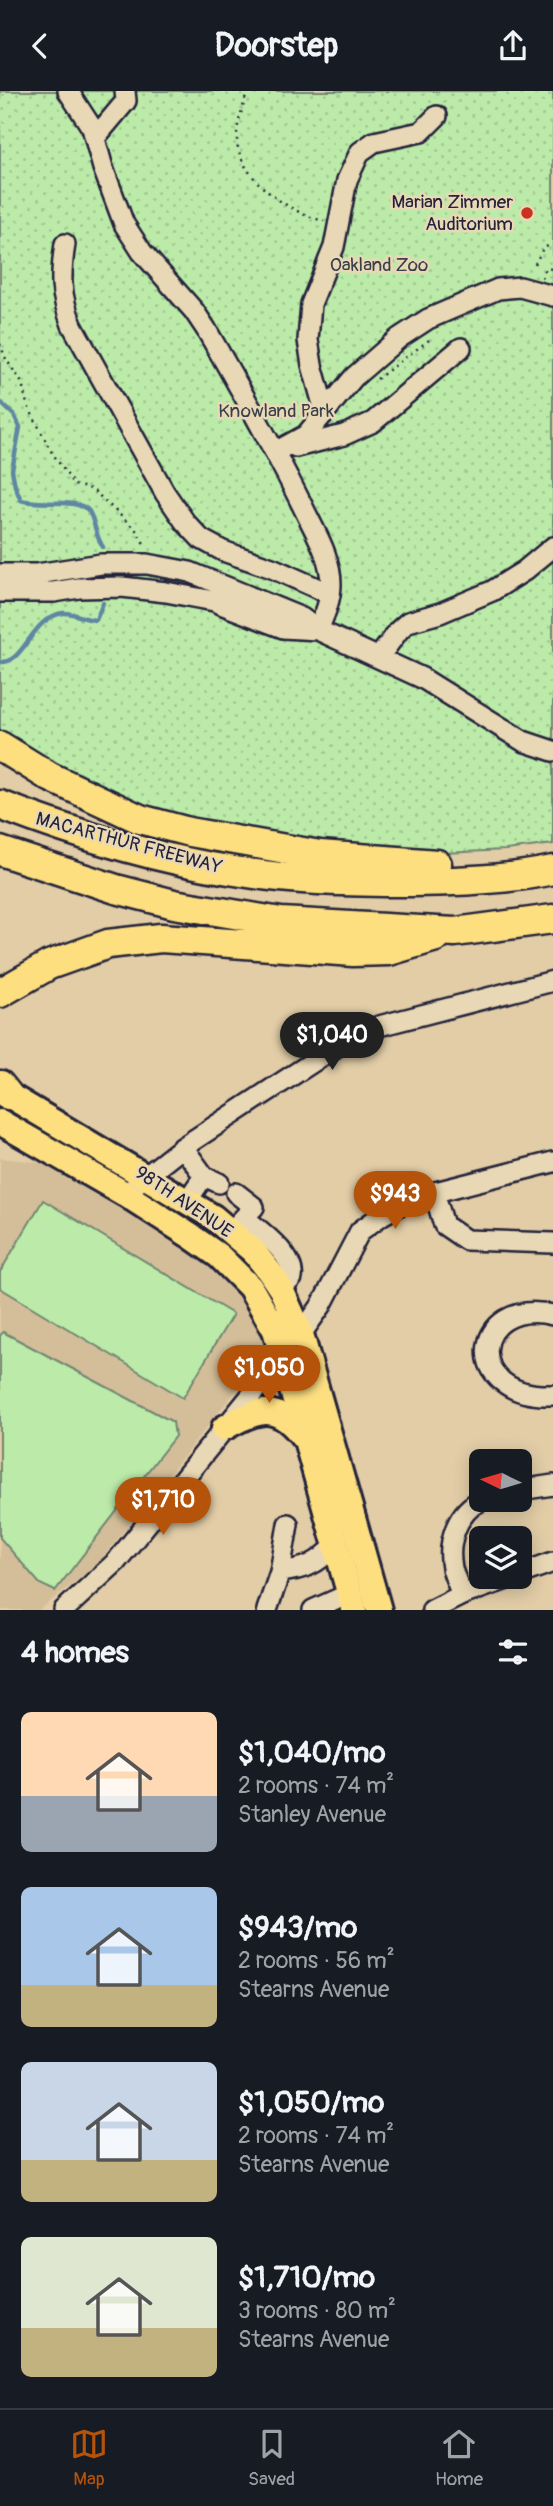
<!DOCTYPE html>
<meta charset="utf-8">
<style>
body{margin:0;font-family:Pangolin,sans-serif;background:#242831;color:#f1f3f6;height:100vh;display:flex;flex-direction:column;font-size:26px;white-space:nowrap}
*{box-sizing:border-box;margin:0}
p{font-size:23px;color:#9ea1a6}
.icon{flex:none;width:38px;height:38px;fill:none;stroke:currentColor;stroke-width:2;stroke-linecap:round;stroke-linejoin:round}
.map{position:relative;height:1519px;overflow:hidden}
.sheet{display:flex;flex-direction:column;background:#171b24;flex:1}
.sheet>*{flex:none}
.needle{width:46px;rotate:275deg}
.controls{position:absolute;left:469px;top:1358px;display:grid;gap:14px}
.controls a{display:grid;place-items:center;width:63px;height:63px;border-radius:10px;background:#171b24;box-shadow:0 4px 18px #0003;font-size:35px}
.price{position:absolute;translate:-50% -60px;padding:0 16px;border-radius:24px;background:#b45309;color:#fff;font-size:23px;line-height:46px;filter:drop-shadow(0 2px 4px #0008)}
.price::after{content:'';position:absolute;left:50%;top:42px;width:21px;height:16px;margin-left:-10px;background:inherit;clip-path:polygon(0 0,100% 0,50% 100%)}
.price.on{background:#222;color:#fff}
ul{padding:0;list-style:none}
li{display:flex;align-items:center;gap:21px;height:175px;padding:0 21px}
li span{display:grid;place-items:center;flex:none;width:196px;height:140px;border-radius:10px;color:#555}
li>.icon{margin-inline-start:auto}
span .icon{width:84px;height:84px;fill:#fffc;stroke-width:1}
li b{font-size:30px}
h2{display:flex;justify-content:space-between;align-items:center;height:84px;padding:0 21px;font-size:30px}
header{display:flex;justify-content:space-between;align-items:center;height:91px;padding:0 21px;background:#171b24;font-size:32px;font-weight:700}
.menu{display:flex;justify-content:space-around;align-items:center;height:98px;border-top:2px solid #363941;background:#171b24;font-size:19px;color:#9ea1a6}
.menu a{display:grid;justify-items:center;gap:4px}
.menu .on{color:#b45309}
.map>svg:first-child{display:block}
.built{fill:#d4be99}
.park{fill:url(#park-dots);stroke:#6f8672;stroke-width:2}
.pitch{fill:#bceba9;stroke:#6f8672;stroke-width:2}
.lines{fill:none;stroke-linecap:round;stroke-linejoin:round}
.stream{stroke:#5f87a3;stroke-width:4.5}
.minor-casing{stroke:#22223b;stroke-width:24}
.major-casing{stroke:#22223b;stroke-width:30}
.highway-casing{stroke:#22223b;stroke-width:33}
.path{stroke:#22223b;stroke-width:2.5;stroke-dasharray:2 5;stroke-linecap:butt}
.minor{stroke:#e9d8b5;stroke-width:19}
.major{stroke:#fedf80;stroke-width:24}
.highway{stroke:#fedf80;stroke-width:28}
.poi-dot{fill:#c8321e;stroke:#e9d8b5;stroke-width:2.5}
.labels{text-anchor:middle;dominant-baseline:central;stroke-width:5;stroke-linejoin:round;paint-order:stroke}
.poi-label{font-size:19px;fill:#22223b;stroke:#e9d8b5;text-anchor:end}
.park-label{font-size:19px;fill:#39404c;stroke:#e9d8b5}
.street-label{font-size:19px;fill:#22223b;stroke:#e9d8b5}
</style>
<header><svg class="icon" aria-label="back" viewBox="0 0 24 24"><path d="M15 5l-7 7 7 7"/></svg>Doorstep<svg class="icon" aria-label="share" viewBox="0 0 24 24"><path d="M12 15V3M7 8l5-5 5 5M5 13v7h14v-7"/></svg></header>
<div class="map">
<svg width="553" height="1519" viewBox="0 0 553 1519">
<defs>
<pattern id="park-dots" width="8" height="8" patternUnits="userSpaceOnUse" patternTransform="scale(1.75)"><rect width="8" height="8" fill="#bceba9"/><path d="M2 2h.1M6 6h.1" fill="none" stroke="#a1c992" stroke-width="1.8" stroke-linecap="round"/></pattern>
</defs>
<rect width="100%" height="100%" fill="#e2cda7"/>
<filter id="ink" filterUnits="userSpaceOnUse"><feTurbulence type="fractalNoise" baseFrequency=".0143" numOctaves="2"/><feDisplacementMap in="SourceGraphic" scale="14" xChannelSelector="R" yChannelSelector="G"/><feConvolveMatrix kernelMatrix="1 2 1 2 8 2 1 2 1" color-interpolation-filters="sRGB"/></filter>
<g filter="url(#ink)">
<path class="built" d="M0,1067l45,5 166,98 38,47 13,30 3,16 -169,212 -57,44h-39z"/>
<path class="park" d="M0,0h553v753l-47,6 -63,3 -73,-2 -211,-37 -98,-47 -61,-36z"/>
<path class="pitch" d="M43,1109l190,114 -50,84 -183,-110v-16z
M3,1241l170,90 2,14 -120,155 -15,-7 -40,-46v-202z"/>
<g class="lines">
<path class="stream" d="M0,311l14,13 6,12 -8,43 3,16 6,14c18,6 55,-2 67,10 7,9 7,26 15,37
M0,571c25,2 30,-44 63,-49 12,-1 21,7 33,7l7,-17"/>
<g class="minor-casing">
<path id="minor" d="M68,0l24,37 11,40 21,56 18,28 52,59 12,18c34,59 68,119 98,180 11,23 27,48 27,75 0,16 -7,32 -13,46
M95,47l31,-37 -1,-10
M65,153c-5,33 -5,50 7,81l93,168 20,29 16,17 22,12 49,17 58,26
M325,321l-13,-47 -4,-25 3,-36 23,-57 13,-67 13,-28 14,-10 47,-10 16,-16
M296,356l48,-12 29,-13 88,-74
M275,361l31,-17 48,-58 45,-39 29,-19 70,-30 22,-2 33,9
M0,483h37l64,-10h46l43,8 112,46 16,12 104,48 101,63 30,10
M0,501h54l25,-4 43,-1 44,5 48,9 36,-1
M218,512l65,25 35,2
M379,566l20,-27 9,-8 32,-9 52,-22 32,-20 29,-24
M183,1056l21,29
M136,1093l47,-37 165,-108 31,-13 174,-45
M434,1101l10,33 22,15 87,3
M236,1102l18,14 -18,19
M187,1110l17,-25 15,7
M245,1127c15,13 51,38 47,60l-11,11
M553,1224c-82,-19 -93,84 0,80
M520,1399l33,-5
M280,1481c26,-3 37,-8 55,-26
M520,1483l33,-12
M462,1504c-3,-9 -8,-18 -10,-27 -5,-26 5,-57 30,-68
M64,1519l52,-48 185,-228 20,-28 39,-75 22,-16 30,-17 141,-36
M267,1519l13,-38 8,-48
M313,1519l36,-16
M432,1519l30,-15 51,-18"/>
</g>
<g class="major-casing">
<path id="major" d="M0,999l213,127 40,34 16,20 12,18 20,45 78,276
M0,1031l125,72 67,43 27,19 31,31 25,43 79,280
M224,1337c35,-20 53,-26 80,10"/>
</g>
<g class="highway-casing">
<path id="highway" d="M0,655l50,31 90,42 49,13 131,23 117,9
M0,714c75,29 155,54 235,66 58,10 116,11 175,11 47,0 97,-2 143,-12
M0,760l116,38 58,15 107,18 174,10 98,-13
M0,902l49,-28 59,-21 53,-6 192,14 36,-1 47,-14
M0,994l8,10"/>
</g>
<path class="path" d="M247,0c-3,16 -11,32 -10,48 1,39 52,74 87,82
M535,173l8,-16 10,-4
M542,187l4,-10 7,1
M0,253l6,15 16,24 5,21 24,47 23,34 18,4 44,41 10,17
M377,288l56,-42"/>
<use href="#minor" class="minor"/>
<use href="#major" class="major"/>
<use href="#highway" class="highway"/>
</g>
</g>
<circle class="poi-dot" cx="527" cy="122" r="7"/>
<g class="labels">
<g class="poi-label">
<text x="513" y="111">Marian Zimmer<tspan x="513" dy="22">Auditorium</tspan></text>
</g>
<g class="park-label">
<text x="379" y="174">Oakland Zoo</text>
<text x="276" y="320">Knowland Park</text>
</g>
<g class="street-label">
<text transform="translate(129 752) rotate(15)">MACARTHUR FREEWAY</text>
<text transform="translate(184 1111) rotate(34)">98TH AVENUE</text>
</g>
</g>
</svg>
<div class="controls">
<a><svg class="needle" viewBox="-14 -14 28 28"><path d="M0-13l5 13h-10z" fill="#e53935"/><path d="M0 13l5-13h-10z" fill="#9ea1a6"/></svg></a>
<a><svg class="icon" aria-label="layers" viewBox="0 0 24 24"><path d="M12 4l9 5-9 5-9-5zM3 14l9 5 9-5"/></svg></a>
</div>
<b class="price on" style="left:332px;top:981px">$1,040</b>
<b class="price" style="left:395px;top:1140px">$943</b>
<b class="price" style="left:269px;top:1314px">$1,050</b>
<b class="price" style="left:163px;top:1446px">$1,710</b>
</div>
<section class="sheet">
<h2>4 homes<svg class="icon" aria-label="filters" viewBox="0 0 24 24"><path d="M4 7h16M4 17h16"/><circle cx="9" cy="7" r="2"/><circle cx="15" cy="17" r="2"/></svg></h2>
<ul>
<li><span style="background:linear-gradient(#ffd9b3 60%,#9aa5b1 0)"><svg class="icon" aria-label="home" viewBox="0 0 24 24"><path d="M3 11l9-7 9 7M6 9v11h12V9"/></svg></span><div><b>$1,040/mo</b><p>2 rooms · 74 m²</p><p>Stanley Avenue</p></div></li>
<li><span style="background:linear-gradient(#a9c7e8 70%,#c2b280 0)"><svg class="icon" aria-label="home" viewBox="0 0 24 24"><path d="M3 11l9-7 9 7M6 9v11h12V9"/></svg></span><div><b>$943/mo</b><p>2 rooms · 56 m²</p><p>Stearns Avenue</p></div></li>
<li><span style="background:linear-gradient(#c9d6e8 70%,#c2b280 0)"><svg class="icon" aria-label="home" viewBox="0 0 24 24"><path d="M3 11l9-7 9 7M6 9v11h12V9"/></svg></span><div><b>$1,050/mo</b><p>2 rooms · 74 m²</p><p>Stearns Avenue</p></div></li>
<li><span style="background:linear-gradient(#dfe7d0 65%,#c2b280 0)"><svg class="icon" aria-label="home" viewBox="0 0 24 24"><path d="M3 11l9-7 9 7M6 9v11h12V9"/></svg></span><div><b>$1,710/mo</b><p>3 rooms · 80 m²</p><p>Stearns Avenue</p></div></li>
</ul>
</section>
<nav class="menu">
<a class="on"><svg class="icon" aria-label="map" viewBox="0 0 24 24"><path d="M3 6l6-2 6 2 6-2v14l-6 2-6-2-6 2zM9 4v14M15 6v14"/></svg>Map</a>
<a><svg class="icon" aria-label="saved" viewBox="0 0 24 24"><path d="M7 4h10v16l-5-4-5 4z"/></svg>Saved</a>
<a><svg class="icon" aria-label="home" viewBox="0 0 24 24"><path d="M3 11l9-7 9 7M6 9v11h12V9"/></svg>Home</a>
</nav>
